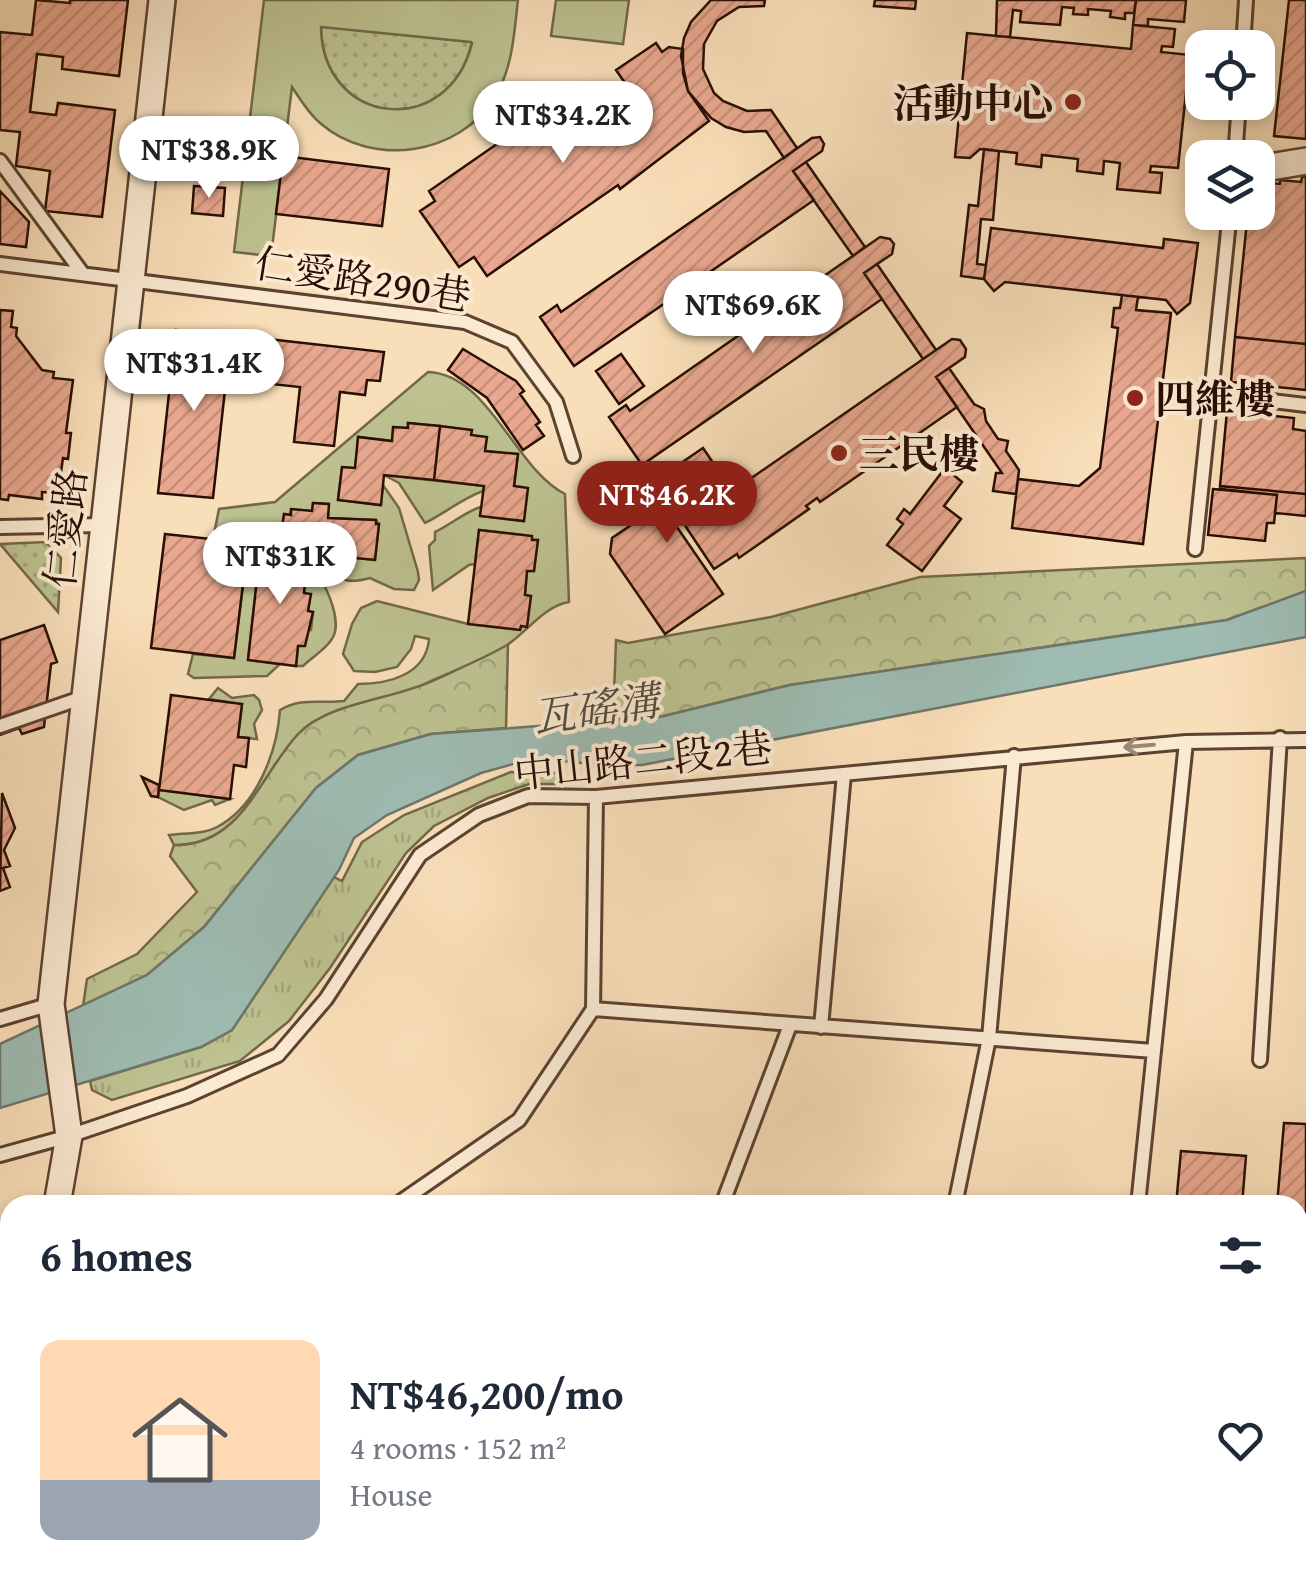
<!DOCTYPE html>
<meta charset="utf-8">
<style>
body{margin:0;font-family:"Gentium Book Plus","Noto Serif TC",serif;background:#f6f6f7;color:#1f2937;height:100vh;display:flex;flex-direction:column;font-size:38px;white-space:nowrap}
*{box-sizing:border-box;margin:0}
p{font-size:32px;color:#747a83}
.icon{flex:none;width:55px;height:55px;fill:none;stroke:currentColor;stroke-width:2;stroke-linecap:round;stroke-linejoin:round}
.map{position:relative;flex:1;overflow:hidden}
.panel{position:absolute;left:0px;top:1195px;width:1308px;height:392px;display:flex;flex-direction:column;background:#fff;border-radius:30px 30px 0 0;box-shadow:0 5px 15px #0003}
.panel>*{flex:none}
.buttons{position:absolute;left:1185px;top:30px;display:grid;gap:20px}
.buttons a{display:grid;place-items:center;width:90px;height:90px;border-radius:20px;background:#fff;box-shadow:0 5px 15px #0003;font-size:50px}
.price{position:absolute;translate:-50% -85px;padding:0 22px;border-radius:35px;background:#fff;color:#222;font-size:32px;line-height:65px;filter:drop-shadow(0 2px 5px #0008)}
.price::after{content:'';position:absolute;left:50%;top:60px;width:30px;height:22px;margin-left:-15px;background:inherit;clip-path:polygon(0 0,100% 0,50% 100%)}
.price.on{background:#8f2418;color:#fff}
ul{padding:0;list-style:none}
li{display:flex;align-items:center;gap:30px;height:250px;padding:0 40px}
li+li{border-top:2px solid #e0e1e3}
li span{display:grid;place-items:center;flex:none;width:280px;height:200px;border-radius:20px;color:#555}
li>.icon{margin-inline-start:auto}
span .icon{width:120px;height:120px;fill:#fffc;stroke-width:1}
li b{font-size:42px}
h2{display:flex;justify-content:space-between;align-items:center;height:120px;padding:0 40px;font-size:42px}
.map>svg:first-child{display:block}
.grass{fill:url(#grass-dots);stroke:#72684a;stroke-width:2.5}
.forest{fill:url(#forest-crowns);stroke:#72684a;stroke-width:2.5}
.park{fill:url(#park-tufts);stroke:#72684a;stroke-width:2.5}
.garden{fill:#bdc290;stroke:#72684a;stroke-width:2.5;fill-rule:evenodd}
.water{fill:#9ebcb2;stroke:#6f766c;stroke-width:2.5}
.building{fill:url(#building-hatch);stroke:#280e04;stroke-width:2.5}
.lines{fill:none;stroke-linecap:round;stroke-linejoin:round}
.lane-casing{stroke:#5c4231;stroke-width:18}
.street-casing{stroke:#5c4231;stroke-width:30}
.lane{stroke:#fbead2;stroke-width:12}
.street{stroke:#fbead2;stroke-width:25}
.oneway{stroke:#9c8775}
.poi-dot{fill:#8f2418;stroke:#fbead2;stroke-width:4}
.labels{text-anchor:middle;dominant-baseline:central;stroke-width:8;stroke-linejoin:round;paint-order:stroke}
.poi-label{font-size:40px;font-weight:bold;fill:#280e04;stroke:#fbead2;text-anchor:start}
.street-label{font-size:40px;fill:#280e04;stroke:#fbead2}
.water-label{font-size:42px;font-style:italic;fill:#514b41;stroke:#fbead2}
</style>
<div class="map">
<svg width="1306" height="1587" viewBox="0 0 1306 1587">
<defs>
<pattern id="grass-dots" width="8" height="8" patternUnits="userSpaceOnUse" patternTransform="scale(2.5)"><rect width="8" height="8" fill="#bdc290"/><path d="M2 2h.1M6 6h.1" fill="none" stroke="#a2a67b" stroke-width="1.8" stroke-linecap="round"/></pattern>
<pattern id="forest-crowns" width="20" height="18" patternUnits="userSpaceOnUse" patternTransform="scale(2.5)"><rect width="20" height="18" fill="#bdc290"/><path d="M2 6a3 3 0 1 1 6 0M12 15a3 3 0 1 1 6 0" fill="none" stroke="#a2a67b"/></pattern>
<pattern id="park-tufts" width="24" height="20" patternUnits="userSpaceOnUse" patternTransform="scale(2.5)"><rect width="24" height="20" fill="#bdc290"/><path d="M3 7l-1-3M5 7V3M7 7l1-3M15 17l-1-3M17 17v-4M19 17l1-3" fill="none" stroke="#a2a67b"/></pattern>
<pattern id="building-hatch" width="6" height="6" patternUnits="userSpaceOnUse" patternTransform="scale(2.5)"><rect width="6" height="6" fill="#e8a78e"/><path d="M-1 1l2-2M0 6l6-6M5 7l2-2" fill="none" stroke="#c78f79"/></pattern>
</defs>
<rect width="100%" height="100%" fill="#f9dfb9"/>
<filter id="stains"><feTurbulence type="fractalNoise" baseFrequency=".002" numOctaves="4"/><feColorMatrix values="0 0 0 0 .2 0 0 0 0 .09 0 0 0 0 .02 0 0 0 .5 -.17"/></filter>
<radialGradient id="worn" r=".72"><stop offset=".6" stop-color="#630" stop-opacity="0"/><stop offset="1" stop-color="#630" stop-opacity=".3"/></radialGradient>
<path class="grass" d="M321,26l151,16c-23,99 -150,85 -151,-16z
M46,542l15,16 -3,54 -58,-68z"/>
<path class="forest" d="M1306,558v33l-79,29 -437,65 -130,32 -47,3 3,-80 12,3 143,-26 149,-40z
M508,644l-2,84 -75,6 -73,21 -42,33 -112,139 -57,48 -64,31 4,-27 50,-25 60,-62 -27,-36 4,-11c68,1 85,-69 124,-111 28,-30 89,-35 127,-50 28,-11 55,-27 83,-40z"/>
<path class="park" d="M511,772l51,1 -1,11h-32l-41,14 -54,28 -28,27 -76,115 -41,53 -49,40 -128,39 -20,-10 -2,-9 111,-34 31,-17 102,-153 8,4 20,-39 42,-27z
M267,1578h148l-16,9h-152z"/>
<path class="garden" d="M264,0h254c-4,33 -5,67 -23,97 -36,59 -123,71 -175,26 -12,-10 -20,-24 -28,-36l-21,169 -37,-4zM321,27l150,15 1,1c-23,97 -150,84 -151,-16z
M556,0h73l-6,44 -72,-8z
M428,372c61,2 87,97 137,122l4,108c-25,4 -42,30 -62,43 -24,14 -51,25 -76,36 -39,19 -103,21 -133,53 -39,42 -56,112 -124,111l-5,-10c15,-2 36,-1 48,-8 40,-21 60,-75 63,-117 22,-13 41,-6 64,-9l14,-17c30,0 68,-9 71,-45l-14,-3 -4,13 -14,18 -22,5 -21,-1 -11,-17 9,-30 9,-16 16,-7 91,23 52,6 11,-34 -6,-1 2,-24h7l3,-31h-5l-1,-4 -52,-6 -4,34 -6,1 -36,25 -4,-44 6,-6v-8c15,-7 33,-22 46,-25v9l42,5 4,-33 -13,-2 4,-31 -33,-4 -14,-16v-5l-63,-7v5l-14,-1 -2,14 -33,-4 -4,31h-13l-4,32 42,5 3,-20 16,23 19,64 1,8 -5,10 -20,-1 -24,-11c-34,9 -28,-4 -50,-23l55,5 4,-35 -3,-5 -48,-2v-14l-15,-1 -1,8 -20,-2 -17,35h-14l-13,116 32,4 -13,12 -73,2 -6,-4 5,-20 41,4 14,-114 -35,-5 6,-30 56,-7z
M384,475l100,11 -1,5c-20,7 -38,22 -58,32l-26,-40z
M307,563c15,9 36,56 26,74 -5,11 -22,21 -30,29h-7l2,-20 8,-16h5l2,-17 -5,-2 2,-16 -6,-2z
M218,688l14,10 22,-3 5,5 3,10 -8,14 3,15 -19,-2 4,-33 -33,-5z
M159,790l71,9 -15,6 -3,-5 -28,10 -26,-13z"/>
<path class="water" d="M1306,591v46l-664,128h-42l-65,-7 -54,15 -94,42 -33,23 -15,32 -107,160 -31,17 -201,61v-64l147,-69 57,-48 112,-139 42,-33 73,-21 229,-17 130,-32 437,-65z"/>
<path class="building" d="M36,0l34,3v-3h58l-9,76 -57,-7 1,-12 -26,-3 -7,58 26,3 2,-12 57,7 -13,107 -57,-6 5,-40 -34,-5 4,-34 -20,-2v-98l32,3z
M711,0h54l-1,6 -25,1 -22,14 -13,23 -1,25 11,24 9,8 24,10 24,-1 26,38 -13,10 -18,-27 -22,1 -18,-5 -15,-9 -23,-27 -7,-35 3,-18 7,-16z
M875,0h41l-1,9 -41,-3z
M997,0h139l-2,13h-9v6l-15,-2 1,-6 -23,-2v6l-15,-1 1,-6 -12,-1 -2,18 -40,-3 1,-11 -8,-1 -3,27 -14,-1z
M1136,0h50l-2,22 -36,-3v7l-15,-1z
M1289,0h17v139l-32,-3z
M1133,25l42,4 -2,18 -11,-1 -1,6 29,3 -12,113 -27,-2 -1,6 12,1 -2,20 -43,-4 3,-26 -16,-2 -1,13 -26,-3 1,-12 -36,-4 -1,12 -25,-3 1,-11 -37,-4 -10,9 -15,-1 12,-124 164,16z
M656,43l6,9 7,-5 14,2v24l5,18 21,30 -89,68 -2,-4 -131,91 -13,-19 -15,10 -39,-56 15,-10 -6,-10 104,-72 16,23 50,-36 7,9 28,-19 -18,-26z
M820,137l4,7 -2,7 -29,20 21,29 -240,166 -34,-49 17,-12 4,7 251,-174z
M984,149l15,2 -6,69 -12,-1 -4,45 9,1 -2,14 -23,-3 8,-71 9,1z
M283,156l106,13 -7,57 -106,-12z
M806,162l59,85 -12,9 -60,-85z
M1306,176v168l-71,-7 13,-125h10v-30l22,2v-4l21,2 1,-5z
M194,186l31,2 -2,28 -31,-3z
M0,191l29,31 -3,25 -26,-3z
M991,228l172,20 1,-9 34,4 -8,60 -13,11 -11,-14 -161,-18 -11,9 -10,-12z
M880,237l10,2 4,5 -2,10 -28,19 18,26 -240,166 -33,-48 17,-12 4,6z
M877,264l59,86 -13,9 -59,-86z
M1122,295l16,2 -2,13 35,3 -28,231 -131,-16 6,-49 61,7 21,-18 18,-140 -6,-1 2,-19h6z
M0,310l13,1 -2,16 6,1 -1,8 26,34 12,2 -1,6 20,2 -7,53h5l-3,26 -5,-1 -5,35 -16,-1v7l-33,-4 -1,5 -8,-1z
M176,330l55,6 -18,162 -55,-5z
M1235,337l71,7v46l-75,-8z
M268,339l116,13 -4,29 -13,-1 -2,15 -25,-3 -6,54 -40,-4 6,-55 -38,-4z
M952,339l8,1 6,9 -1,8 -29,20 21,30 -137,95 -3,-4 -11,8 3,3 -70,49 -2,-4 -23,15 -30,-45 11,-7 -4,-7 18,-12 5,6z
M463,349l53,32 8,10 -4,3 20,28 -4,3 8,11 -21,14 -36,-52 -39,-28z
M621,354l23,32 -25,18 -23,-33z
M949,368l25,36 10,5 2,12 12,18 10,2 -2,10 13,19 -3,24 -23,-3 3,-18h6l-66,-96z
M1227,411l67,7 -1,11 13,2v63l-86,-8z
M408,423l32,3 -6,54 -50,-5 -3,30 -43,-5 4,-33 13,1 3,-31 34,4 1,-14 15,1z
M440,426l32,4 -1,5 16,2 -2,14 33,3 -4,32 14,2 -4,33 -44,-5 4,-30 -50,-6z
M703,448l19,28 -54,38 55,80 -58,40 -55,-80 2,-16 25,-17 -13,-19z
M945,468l17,14 -18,24 17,13 -39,52 -35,-26 16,-21 -6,-5 7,-10 6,5z
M1220,486l86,8v22l-31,-3 2,-18 -57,-6z
M1213,489l64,6 -3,28h-7l-2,18 -57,-6z
M313,503l16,1 -1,14 48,2v4h3l-4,36 -101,-10 2,-22h6l2,-14 7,1v-6l21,2z
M479,530l53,6v4h6l-4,31h-7l-2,24 6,1 -4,31 -6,-1 -1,4 -52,-6z
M165,534l83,9 -14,115 -83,-10z
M261,543l14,1 -1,6 34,3 -4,40 7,1 -3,17 5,1 -8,34h-7l-2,20 -48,-6z
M44,625l13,37 -6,2 -7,63 -22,7 -3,-6 -19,7v-95z
M171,695l71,9 -4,33 11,1 -3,29 -12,-2 -4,34 -71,-9z
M142,777l17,8 -1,12 -7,-1z
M2,793l13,35 -11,22 6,16 -7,2 7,19 -10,4z
M1284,1123l22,1v129l-8,-1v-47h-21z
M1181,1151l65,5 -4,49h-66z"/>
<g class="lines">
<g class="lane-casing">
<path id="lane" d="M1243,48l3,-48
M1235,158l4,-56
M0,161l83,113
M0,264l465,58 47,20 44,60 17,54
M1213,394l93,11
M0,527l102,-2
M1195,549l35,-337
M0,726l84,-29
M593,1009l561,42
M0,1019l51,-15
M821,1027l23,-253
M1260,1060l20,-322
M0,1155l69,-19 118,-40 91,-41 48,-56 94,-144 59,-40 49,-19 68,1 590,-55 120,-2
M396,1205l123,-85 74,-111 3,-212
M722,1205l68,-180
M955,1205l34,-167 25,-282
M1138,1205l48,-463
M0,1384l10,-3
M1298,1543l8,1
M893,1578l9,9
M60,1587l23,-9
M437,1587l14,-9
M644,1587l9,-9
M1173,1587l2,-9"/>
</g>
<g class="street-casing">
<path id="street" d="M1258,169l48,-8
M57,1205l12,-69 -18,-132 111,-1004
M47,1578l1,9"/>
</g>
<use href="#lane" class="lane"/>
<use href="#street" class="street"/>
</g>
<defs><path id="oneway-shaft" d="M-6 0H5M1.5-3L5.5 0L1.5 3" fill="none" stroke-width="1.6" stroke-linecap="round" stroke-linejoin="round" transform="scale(2.5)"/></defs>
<use class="oneway" href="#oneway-shaft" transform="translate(1139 746) rotate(175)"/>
<g class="poi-dot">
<circle cx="1073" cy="102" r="10"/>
<circle cx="1135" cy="398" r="10"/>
<circle cx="839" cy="453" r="10"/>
</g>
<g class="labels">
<g class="poi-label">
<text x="1053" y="102" text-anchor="end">活動中心</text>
<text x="1155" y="398">四維樓</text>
<text x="859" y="453">三民樓</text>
</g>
<g class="street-label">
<text transform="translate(363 279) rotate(9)">仁愛路290巷</text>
<text transform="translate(65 528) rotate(-84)">仁愛路</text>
<text transform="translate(643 760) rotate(-6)">中山路二段2巷</text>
</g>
<g class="water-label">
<text transform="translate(596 708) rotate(-8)">瓦磘溝</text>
</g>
</g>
<rect width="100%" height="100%" filter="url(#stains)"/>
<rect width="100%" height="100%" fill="url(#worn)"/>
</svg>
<div class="buttons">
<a><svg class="icon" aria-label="locate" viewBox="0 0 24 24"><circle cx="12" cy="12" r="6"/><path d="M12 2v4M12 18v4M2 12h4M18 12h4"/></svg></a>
<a><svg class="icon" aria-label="layers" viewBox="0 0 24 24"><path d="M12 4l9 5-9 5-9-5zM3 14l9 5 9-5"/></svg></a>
</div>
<b class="price" style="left:563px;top:166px">NT$34.2K</b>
<b class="price" style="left:209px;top:201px">NT$38.9K</b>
<b class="price" style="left:753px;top:356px">NT$69.6K</b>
<b class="price" style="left:194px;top:414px">NT$31.4K</b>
<b class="price on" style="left:667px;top:546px">NT$46.2K</b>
<b class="price" style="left:280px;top:607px">NT$31K</b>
<section class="panel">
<h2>6 homes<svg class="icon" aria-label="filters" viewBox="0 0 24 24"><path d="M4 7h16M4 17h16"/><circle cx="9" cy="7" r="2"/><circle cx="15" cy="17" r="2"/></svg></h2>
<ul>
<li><span style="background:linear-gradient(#ffd9b3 70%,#9aa5b1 0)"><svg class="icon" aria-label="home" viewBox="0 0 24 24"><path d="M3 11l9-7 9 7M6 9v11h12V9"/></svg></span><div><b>NT$46,200/mo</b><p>4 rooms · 152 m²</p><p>House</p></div><svg class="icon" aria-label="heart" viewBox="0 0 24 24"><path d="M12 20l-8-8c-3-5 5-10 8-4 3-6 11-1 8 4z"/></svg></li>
</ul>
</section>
</div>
